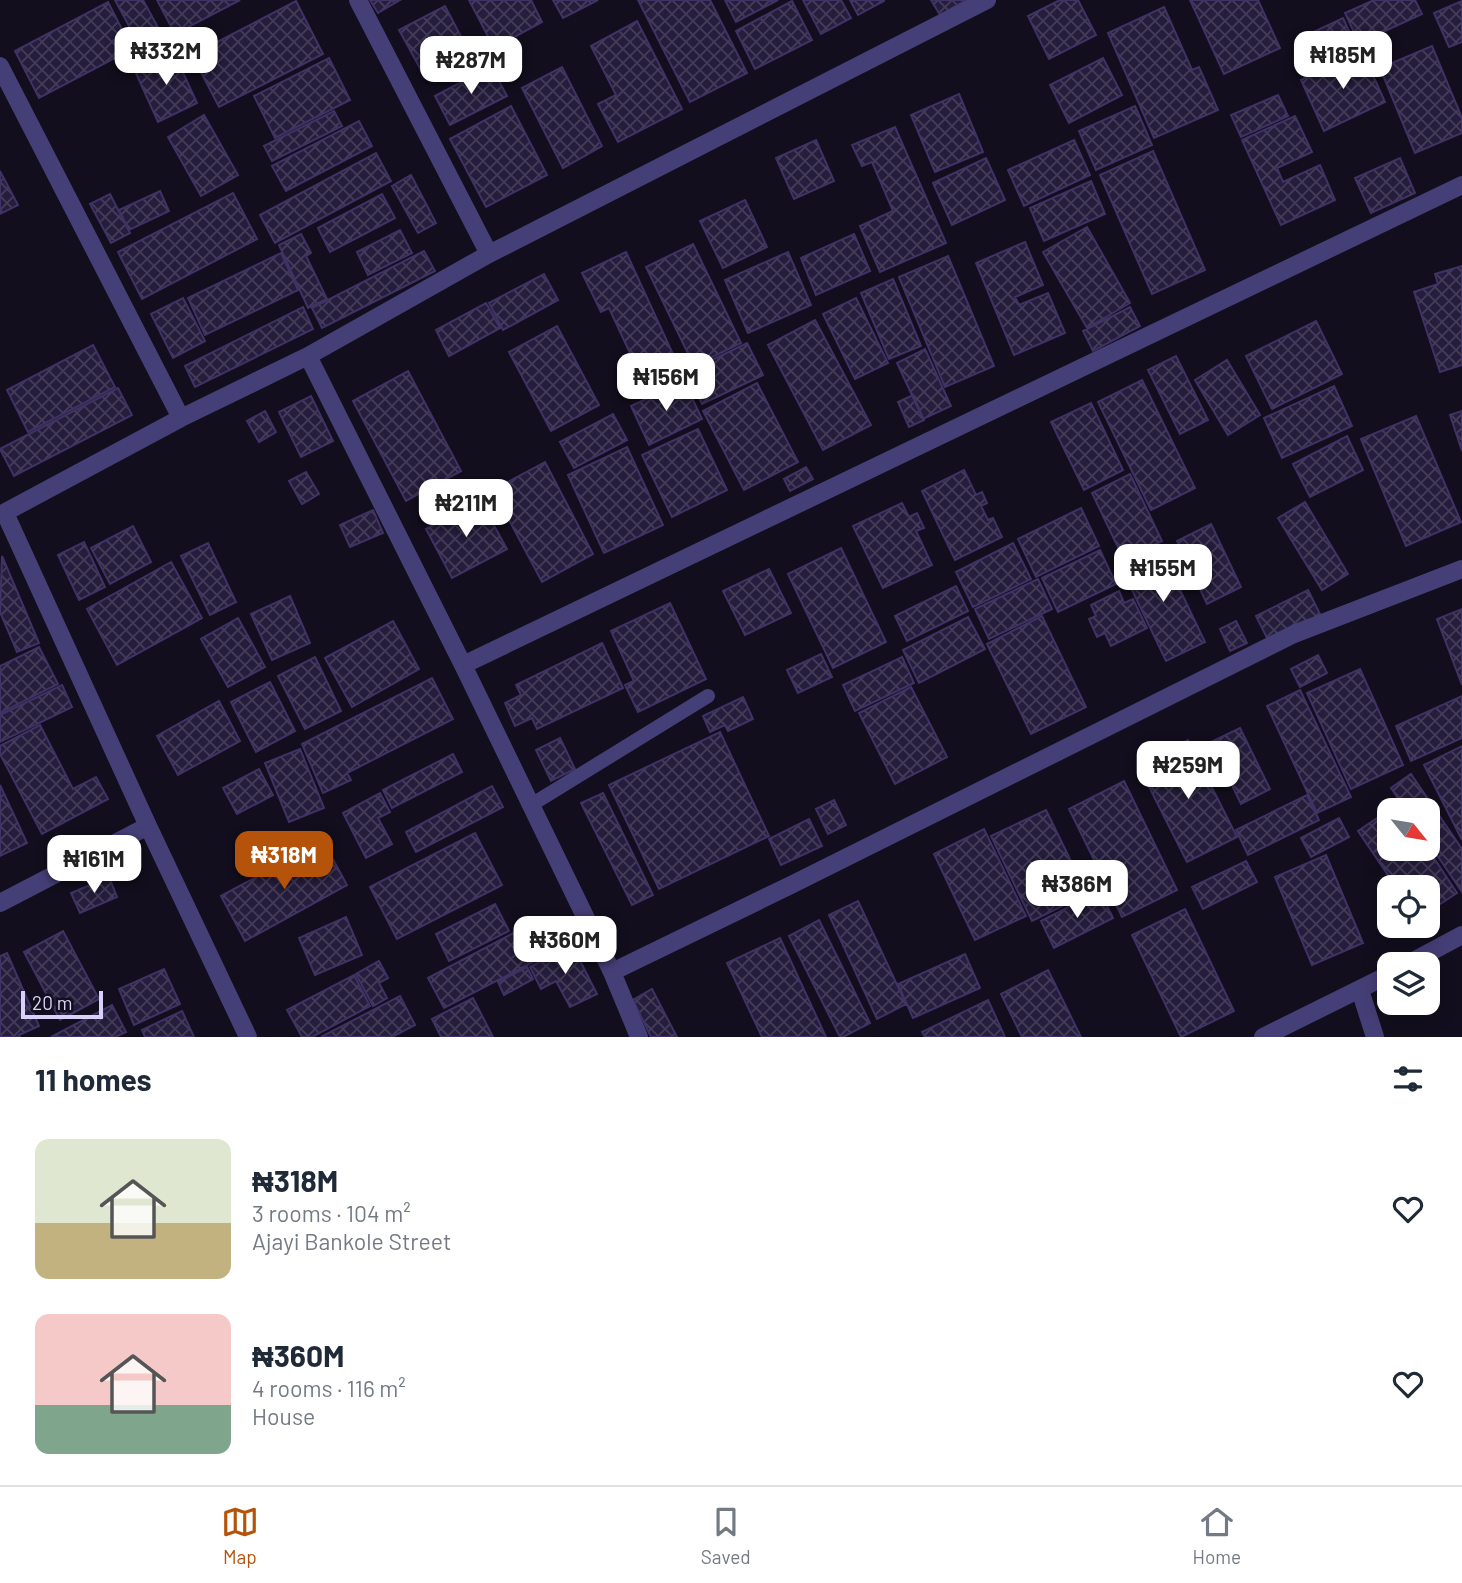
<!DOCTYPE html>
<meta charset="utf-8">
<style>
body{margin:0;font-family:Barlow,sans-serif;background:#f6f6f7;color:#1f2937;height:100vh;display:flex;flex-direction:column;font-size:26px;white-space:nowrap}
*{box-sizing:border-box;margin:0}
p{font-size:23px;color:#747a83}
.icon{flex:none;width:38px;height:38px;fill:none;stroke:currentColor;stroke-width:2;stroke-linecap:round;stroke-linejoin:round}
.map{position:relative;height:1037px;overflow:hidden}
.panel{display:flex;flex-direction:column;background:#fff;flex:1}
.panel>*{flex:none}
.needle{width:46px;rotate:120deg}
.buttons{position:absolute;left:1377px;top:798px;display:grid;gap:14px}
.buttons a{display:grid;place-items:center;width:63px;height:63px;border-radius:14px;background:#fff;box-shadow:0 4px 18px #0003;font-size:35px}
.scale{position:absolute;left:21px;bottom:18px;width:82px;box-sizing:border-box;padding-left:7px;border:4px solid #d8d1f9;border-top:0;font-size:19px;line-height:24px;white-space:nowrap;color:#d8d1f9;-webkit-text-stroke:5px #120e1d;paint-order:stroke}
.price{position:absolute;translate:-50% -60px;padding:0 16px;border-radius:14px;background:#fff;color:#222;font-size:23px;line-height:46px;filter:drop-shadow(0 2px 4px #0008)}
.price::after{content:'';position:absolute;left:50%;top:42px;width:21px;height:16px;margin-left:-10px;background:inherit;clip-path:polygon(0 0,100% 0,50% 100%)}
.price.on{background:#b45309;color:#fff}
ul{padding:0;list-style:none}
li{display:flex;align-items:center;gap:21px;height:175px;padding:0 35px}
li span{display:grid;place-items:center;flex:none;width:196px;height:140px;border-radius:14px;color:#555}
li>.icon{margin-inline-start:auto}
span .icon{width:84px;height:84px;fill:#fffc;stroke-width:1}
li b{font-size:30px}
h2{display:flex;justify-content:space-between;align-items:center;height:84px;padding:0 35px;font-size:30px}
.dock{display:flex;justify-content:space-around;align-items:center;height:98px;border-top:2px solid #e0e1e3;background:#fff;font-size:19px;color:#747a83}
.dock a{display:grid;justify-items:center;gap:4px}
.dock .on{color:#b45309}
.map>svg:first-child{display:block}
.building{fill:url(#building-cross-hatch);stroke:#3f3265;stroke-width:2}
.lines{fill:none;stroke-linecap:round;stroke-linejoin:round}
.service{stroke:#453f77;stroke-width:14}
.minor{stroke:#453f77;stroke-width:18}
</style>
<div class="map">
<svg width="1462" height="1037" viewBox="0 0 1462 1037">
<defs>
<pattern id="building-cross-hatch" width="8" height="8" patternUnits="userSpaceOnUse" patternTransform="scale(1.75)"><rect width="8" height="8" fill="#251d3c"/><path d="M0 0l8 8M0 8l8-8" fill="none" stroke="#443d59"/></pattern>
</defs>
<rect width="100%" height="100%" fill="#120e1d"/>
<path class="building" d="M115,0h28l23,42 -22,12z
M157,0h83l-65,34z
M370,0h30l-22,13z
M469,0h62l11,22 -48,26z
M553,0h45l-35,18z
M638,0h72l37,73 -57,29z
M725,0h53l-42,22z
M803,0h38l10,18 -30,16z
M850,0h34v1l-26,14z
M931,0h35l-26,15z
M1060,0h18l18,35 -47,24 -21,-43z
M1190,0h68l22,48 -56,26z
M1374,0h41l7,14 -63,29 -14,-30z
M296,1l27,53 -104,53 -27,-52z
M792,1l20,39 -57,29 -19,-38z
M1462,1v41l-13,5 -15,-34z
M108,2l24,47 -93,49 -24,-47z
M445,6l22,42 -45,24 -23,-42z
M1164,7l28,63 7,-3 19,43 -64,28 -46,-105z
M1343,18l12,26 -36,17 -12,-26z
M637,21l45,88 -64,33 -20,-38 18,-9 -25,-49z
M1432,46l30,72v15l-47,20 -35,-85z
M1362,51l23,51 -61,29 -23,-51z
M174,53l23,50 -39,19 -23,-51z
M329,58l21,42 -75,38 -21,-42z
M1103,58l19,37 -53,28 -19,-38z
M491,66l16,30 -57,29 -15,-29z
M562,67l40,79 -39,22 -41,-80z
M959,94l24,58 -48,20 -24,-57z
M1278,95l10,21 -47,21 -10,-22z
M511,106l36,69 -61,32 -36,-68z
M1135,106l17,39 -56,25 -17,-39z
M334,111l8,15 -70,35 -8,-15z
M204,115l34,60 -37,21 -33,-59z
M1295,116l17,36 -35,16 6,14 37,-17 15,35 -54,25 -39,-85z
M359,121l13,25 -86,45 -14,-25z
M895,127l51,116 -66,29 -20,-46 33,-15 -21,-49 -10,4 -10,-21z
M816,140l18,41 -40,18 -18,-41z
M1074,140l16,35 -66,31 -16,-36z
M1153,151l52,119 -53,24 -52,-119z
M376,153l15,28 -116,62 -15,-28z
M986,158l19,42 -53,25 -19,-42z
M1400,158l15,35 -44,20 -16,-35z
M0,171l18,34 -18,9z
M411,175l25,48 -18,10 -26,-47z
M1091,181l14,33 -61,27 -14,-33z
M160,191l9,20 -40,19 -10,-20z
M233,193l24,46 -115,60 -24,-47z
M110,194l20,39 -19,10 -21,-39z
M382,194l13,24 -65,34 -12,-24z
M745,200l22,47 -44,21 -23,-47z
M1087,227l43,76 -43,25 -44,-76z
M400,230l12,23 -44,22 -11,-23z
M301,234l10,19 -5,3 21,43 -19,9 -29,-63z
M854,234l16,37 -54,24 -15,-37z
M1025,242l18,43 -28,12 4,8 29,-12 17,40 -51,22 -38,-92z
M693,244l48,99 -47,23 -48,-99z
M424,251l11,20 -113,57 -10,-20z
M626,252l52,113 -35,16 -34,-73 -8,4 -19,-39z
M788,252l23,53 -63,28 -23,-53z
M281,253l17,37 -93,45 -17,-37z
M948,256l46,110 -49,21 -46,-110z
M1462,266v99l-22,7 -26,-80 24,-8 -3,-10z
M544,274l14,26 -55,30 -14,-27z
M893,279l28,67 -32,13 -28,-66z
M183,298l22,43 -32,17 -22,-44z
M856,298l32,65 -33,16 -32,-65z
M486,303l14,25 -51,28 -13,-26z
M303,307l10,22 -118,58 -10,-21z
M1130,307l10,19 -47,25 -10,-20z
M815,320l56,105 -48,25 -55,-105z
M1316,321l26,53 -70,35 -26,-53z
M557,326l42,79 -48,26 -42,-79z
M747,343l16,32 -61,29 -15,-32z
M93,345l22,42 -87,45 -21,-42z
M925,349l26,57 -28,13 -26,-56z
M1176,356l32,64 -28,14 -32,-64z
M1227,360l33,55 -32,20 -33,-55z
M408,371l53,100 -55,30 -53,-100z
M1142,380l53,108 -44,22 -53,-108z
M684,381l18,38 -53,26 -18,-39z
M757,383l41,79 -54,28 -41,-79z
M1334,386l18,40 -70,32 -18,-40z
M118,388l14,27 -118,61 -14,-27z
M913,395l11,25 -15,7 -11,-25z
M311,396l22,45 -32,16 -22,-45z
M1091,403l32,67 -39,20 -33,-68z
M265,411l11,21 -17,10 -12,-21z
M1462,411v40l-12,-36z
M613,414l14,26 -53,28 -14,-26z
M1416,416l45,106 -55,24 -45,-107z
M698,429l29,61 -55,27 -30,-62z
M1347,436l16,34 -53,27 -17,-33z
M627,447l36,78 -59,28 -36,-78z
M545,462l48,92 -51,28 -49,-92z
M806,467l7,12 -23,12 -6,-12z
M964,470l12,25 6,-3 5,11 -6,3 7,14 5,-2 9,19 -47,23 -33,-69z
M306,472l13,22 -17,10 -13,-23z
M1130,474l32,67 -38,19 -32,-67z
M477,483l7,12 -49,27 -7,-12z
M480,500l27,49 -55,29 -26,-49z
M1305,502l43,72 -26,16 -44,-72z
M902,503l7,14 8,-4 7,15 -8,3 16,34 -49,23 -30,-62z
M1081,508l18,38 -63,31 -18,-38z
M373,510l10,23 -33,14 -10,-22z
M1211,524l30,63 -34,17 -30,-63z
M133,526l18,36 -41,22 -19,-36z
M84,542l21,45 -26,13 -21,-45z
M208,543l28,59 -26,13 -29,-59z
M1013,543l18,36 -58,28 -17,-35z
M841,548l45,94 -53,26 -45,-94z
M1160,548l45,94 -39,19 -45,-94z
M1100,550l16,34 -58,28 -16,-34z
M2,556l37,87 -22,9 -17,-40z
M171,562l31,56 -85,47 -30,-56z
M769,569l22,44 -46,22 -22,-44z
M1038,579l14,30 -63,30 -14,-30z
M956,586l12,25 -61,30 -12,-25z
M1308,590l13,26 -52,26 -13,-26z
M1119,591l5,12 9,-4 14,29 -36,18 -6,-13 -8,4 -8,-18 7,-3 -5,-11z
M290,596l20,47 -38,17 -21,-46z
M670,603l36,76 -68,33 -13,-27 9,-4 -23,-50z
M1462,609v76l-25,-66z
M1042,616l44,91 -55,27 -44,-90z
M968,617l17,32 -66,34 -16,-33z
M238,618l27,49 -37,20 -27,-48z
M393,621l26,48 -67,38 -27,-49z
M1236,621l11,22 -17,8 -10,-22z
M602,643l21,45 -86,41 -5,-11 -17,8 -10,-23 16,-8 -5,-10z
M39,647l19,37 -58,29v-47z
M821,654l11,23 -34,16 -11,-23z
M1318,655l9,18 -27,14 -9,-18z
M315,657l26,54 -36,18 -27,-53z
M902,657l12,26 -59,28 -12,-26z
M1360,669l43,96 -52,24 -44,-96z
M432,678l21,41 -106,54 4,7 -28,13 -21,-49z
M270,682l25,49 -39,21 -25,-50z
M62,685l10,22 -72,35v-27z
M911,687l36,70 -52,27 -36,-71z
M1300,690l51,107 -34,16 -50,-107z
M1462,696v42l-51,23 -15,-35z
M743,697l10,22 -25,12 -3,-6 -15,7 -7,-16z
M219,701l21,40 -62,34 -21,-39z
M40,725l33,64 23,-12 12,22 -66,35 -42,-80v-8z
M1240,728l30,61 -29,15 -30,-62z
M720,732l49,104 -110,53 -50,-104z
M560,738l15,31 -24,12 -15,-31z
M1188,740l49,97 -50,25 -49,-97z
M1462,746v94l-38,-75z
M300,749l24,59 -35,14 -24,-59z
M453,754l9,18 -70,36 -9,-18z
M259,769l14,26 -36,19 -14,-26z
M1411,774l51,75v43l-34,-50v-32h-22l-15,-22z
M1124,781l53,109 -55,27 -53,-108z
M0,785l27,58 -27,13z
M492,786l11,21 -87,45 -10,-20z
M380,793l10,19 -12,6 14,26 -26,14 -23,-45z
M603,793l50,102 -21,10 -51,-102z
M1307,795l12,25 -71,35 -12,-25z
M834,800l12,25 -18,9 -12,-25z
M1398,804l4,6h-12v39h38l29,44 -29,19v-25h-32l-38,-56z
M1046,810l41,84 -55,27 -41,-85z
M1339,818l10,19 -38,20 -10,-19z
M809,819l13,27 -41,19 -12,-26z
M984,829l42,87 -51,24 -41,-86z
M475,833l27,52 -105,54 -27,-52z
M323,841l24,44 -102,56 -24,-45z
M1326,855l37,88 -51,22 -37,-88z
M1246,861l11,21 -54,27 -11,-22z
M109,877l8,20 -37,16 -9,-20z
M1100,891l13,27 -59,30 -13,-27z
M858,901l48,103 -29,15 -48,-104z
M495,904l14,27 -60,30 -13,-27z
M1185,909l49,102 -53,26 -49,-102z
M346,917l16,38 -47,20 -16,-37z
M540,919l16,31 -112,58 -16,-30z
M819,920l51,103 -27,14h-3l-51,-101z
M63,931l36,68 -39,21 -36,-68z
M780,938l46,99h-64l-35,-74z
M572,945l25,49 -27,13 -14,-26 -15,8 -11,-22z
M7,953l32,73 -20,9 1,2h-20v-81z
M965,954l15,34 -67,30 -15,-34z
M379,961l9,17 -9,5 8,15 -14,8 -17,-32z
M527,967l6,12 -29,16 -6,-13z
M164,969l16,35 -46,21 -15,-36z
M1048,970l33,67h-59l-21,-43z
M354,975l16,31 -58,31h-10l-15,-27z
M652,989l25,48h-26l-18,-37z
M400,996l15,29 -23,12h-71z
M473,998l20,39h-52l-9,-18z
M988,1000l17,37h-80l-3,-5z
M112,1005l14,27 -11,5h-64z
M182,1011l12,26h-49l-3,-7z"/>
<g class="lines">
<path class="service" d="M531,805l177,-109"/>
<path class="minor" d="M358,0l131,254
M0,66l181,352
M308,356l155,309 149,307 27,65
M5,513l143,313 100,211
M0,515l181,-97 127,-62 181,-102 498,-254
M463,665l999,-480
M0,903l148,-77
M1408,964l54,-29
M612,972l179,-87 503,-251 168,-65
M1360,990l15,47
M1263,1037l127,-63"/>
</g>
</svg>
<div class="buttons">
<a><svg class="needle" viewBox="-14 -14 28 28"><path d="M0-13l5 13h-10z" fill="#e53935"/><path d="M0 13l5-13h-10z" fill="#747a83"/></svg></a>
<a><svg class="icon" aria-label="locate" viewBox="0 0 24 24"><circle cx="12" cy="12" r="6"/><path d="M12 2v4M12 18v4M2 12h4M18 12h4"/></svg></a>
<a><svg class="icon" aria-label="layers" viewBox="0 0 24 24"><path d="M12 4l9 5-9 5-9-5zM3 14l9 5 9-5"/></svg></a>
</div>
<div class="scale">20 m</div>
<b class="price" style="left:166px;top:87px">₦332M</b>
<b class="price" style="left:1343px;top:91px">₦185M</b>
<b class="price" style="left:471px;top:96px">₦287M</b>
<b class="price" style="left:666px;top:413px">₦156M</b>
<b class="price" style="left:466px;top:539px">₦211M</b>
<b class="price" style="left:1163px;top:604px">₦155M</b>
<b class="price" style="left:1188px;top:801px">₦259M</b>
<b class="price on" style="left:284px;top:891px">₦318M</b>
<b class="price" style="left:94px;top:895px">₦161M</b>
<b class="price" style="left:1077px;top:920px">₦386M</b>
<b class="price" style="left:565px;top:976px">₦360M</b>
</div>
<section class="panel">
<h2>11 homes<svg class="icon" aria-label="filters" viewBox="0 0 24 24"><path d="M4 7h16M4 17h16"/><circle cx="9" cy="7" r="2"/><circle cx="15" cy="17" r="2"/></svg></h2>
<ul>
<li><span style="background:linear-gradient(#dfe7d0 60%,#c2b280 0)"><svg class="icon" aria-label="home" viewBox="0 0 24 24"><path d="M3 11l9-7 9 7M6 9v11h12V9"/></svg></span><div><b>₦318M</b><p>3 rooms · 104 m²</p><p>Ajayi Bankole Street</p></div><svg class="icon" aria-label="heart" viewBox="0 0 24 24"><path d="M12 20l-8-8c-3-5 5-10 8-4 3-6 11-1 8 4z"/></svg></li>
<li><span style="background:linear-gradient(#f6c9c9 65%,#7fa58c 0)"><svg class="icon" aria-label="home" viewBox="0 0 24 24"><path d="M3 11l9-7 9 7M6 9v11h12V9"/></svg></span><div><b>₦360M</b><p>4 rooms · 116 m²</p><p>House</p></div><svg class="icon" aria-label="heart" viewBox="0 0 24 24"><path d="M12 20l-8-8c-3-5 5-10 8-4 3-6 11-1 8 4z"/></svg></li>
</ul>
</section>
<nav class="dock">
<a class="on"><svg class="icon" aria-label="map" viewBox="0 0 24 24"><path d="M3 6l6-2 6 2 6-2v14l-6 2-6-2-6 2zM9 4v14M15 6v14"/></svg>Map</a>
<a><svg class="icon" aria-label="saved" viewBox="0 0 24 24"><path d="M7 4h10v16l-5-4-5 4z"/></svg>Saved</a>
<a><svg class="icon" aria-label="home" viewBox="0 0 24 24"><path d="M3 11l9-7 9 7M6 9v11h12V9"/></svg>Home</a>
</nav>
